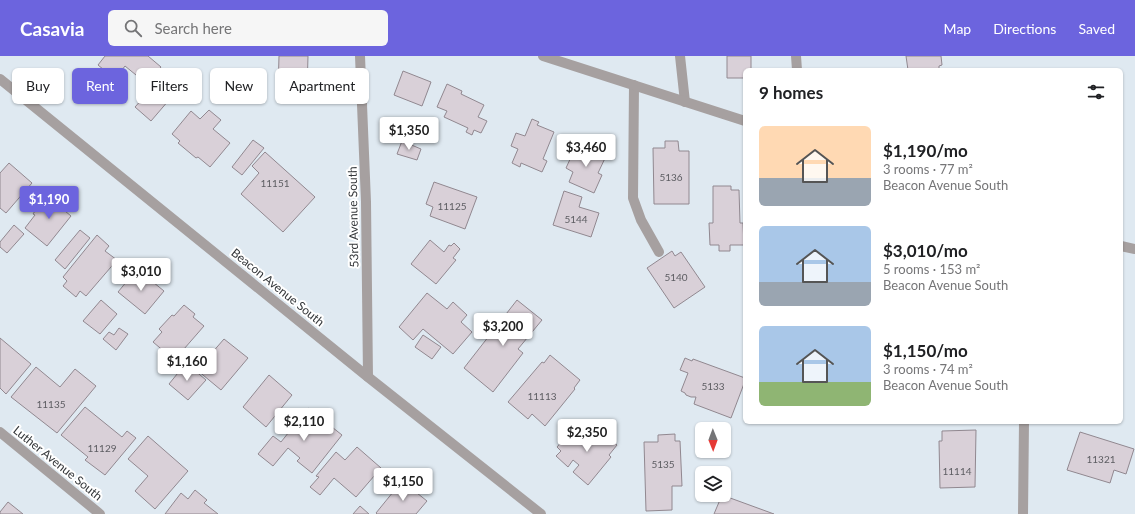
<!DOCTYPE html>
<meta charset="utf-8">
<style>
body{margin:0;font-family:Lato,sans-serif;background:#f6f6f6;color:#202124;height:100vh;display:flex;flex-direction:column;font-size:15px;white-space:nowrap}
*{box-sizing:border-box;margin:0}
p{font-size:13px;color:#757577}
.icon{flex:none;width:22px;height:22px;fill:none;stroke:currentColor;stroke-width:2;stroke-linecap:round;stroke-linejoin:round}
.map{position:relative;flex:1;overflow:hidden}
.side{position:absolute;left:743px;top:12px;width:380px;height:356px;display:flex;flex-direction:column;background:#fff;border-radius:6px;box-shadow:0 1px 3px #0004}
.side>*{flex:none}
.guide{position:absolute;left:12px;top:12px;width:380px;height:36px;display:flex;gap:8px}
.needle{width:26px;rotate:179deg}
.fabs{position:absolute;left:695px;top:366px;display:grid;gap:8px}
.fabs a{display:grid;place-items:center;width:36px;height:36px;border-radius:6px;background:#fff;box-shadow:0 1px 3px #0004;font-size:20px}
.price{position:absolute;translate:-50% -34px;padding:0 9px;border-radius:4px;background:#fff;color:#222;font-size:13px;line-height:26px;filter:drop-shadow(0 1px 2px #0008)}
.price::after{content:'';position:absolute;left:50%;top:24px;width:12px;height:9px;margin-left:-6px;background:inherit;clip-path:polygon(0 0,100% 0,50% 100%)}
.price.current{background:#6c64de;color:#fff}
ul{padding:0;list-style:none}
li{display:flex;align-items:center;gap:12px;height:100px;padding:0 16px}
li span{display:grid;place-items:center;flex:none;width:112px;height:80px;border-radius:6px;color:#555}
li>.icon{margin-inline-start:auto}
span .icon{width:48px;height:48px;fill:#fffc;stroke-width:1}
li b{font-size:17px}
h2{display:flex;justify-content:space-between;align-items:center;height:48px;padding:0 16px;font-size:17px}
.chip{padding:0 14px;border-radius:6px;background:#fff;box-shadow:0 1px 3px #0004;font-size:14px;line-height:36px}
.chip.current{background:#6c64de;color:#fff}
header{display:flex;align-items:center;gap:24px;box-sizing:border-box;height:56px;padding:0 20px;background:#6c64de;color:#fff}
header strong{font-size:19px}
nav{display:flex;gap:22px;margin-inline-start:auto;font-size:14px}
.search{width:280px;height:36px;background:#f6f6f6;display:flex;align-items:center;gap:10px;box-sizing:border-box;padding:0 14px;border-radius:6px;color:#757577;font-size:15px}
.map>svg:first-child{display:block}
.building{fill:#d9d0d8;stroke:#918890}
.lines{fill:none;stroke-linecap:round;stroke-linejoin:round}
.service{stroke:#a6a0a0;stroke-width:10}
.minor{stroke:#a6a0a0;stroke-width:10}
.tertiary{stroke:#a6a0a0;stroke-width:10}
.labels{text-anchor:middle;dominant-baseline:central;stroke-width:4;stroke-linejoin:round;paint-order:stroke}
.number-label{font-size:10px;fill:#5d5d62}
.street-label{font-size:12px;fill:#34373a;stroke:#fff}
</style>
<header>
<strong>Casavia</strong>
<div class="search"><svg class="icon" aria-label="search" viewBox="0 0 24 24"><circle cx="10" cy="10" r="6"/><path d="M15 15l6 6"/></svg>Search here</div>
<nav><a>Map</a><a>Directions</a><a>Saved</a></nav>
</header>
<div class="map">
<svg width="1135" height="458" viewBox="0 0 1135 458">
<rect width="100%" height="100%" fill="#dfe9f1"/>
<path class="building" d="M105,0h43l13,11 -14,17 -22,-18 -10,13 -17,-14z
M279,0h29l-1,35 -29,-1z
M727,0h24v14h-6v8h-18z
M906,0h35l1,9 -3,1v4h-31z
M187,13l2,18 -12,2 -3,-18z
M403,15l28,11 -9,24 -28,-11z
M447,28l15,7 -1,3 23,11 -6,12 9,4 -6,12 -7,-3 -2,5 -6,-3 2,-4 -24,-11 3,-6 -10,-4z
M153,31l16,13 -18,21 -16,-14z
M209,54l12,10 -8,9 17,14 -20,24 -12,-10 -2,1 -18,-15 2,-2 -8,-7 19,-23 9,8z
M532,63l7,3 -2,3 17,7 -11,27 4,2 -5,11 -21,-9 -1,4 -8,-4 6,-14 -7,-3 5,-13 9,3z
M253,84l11,8 -22,27 -10,-8z
M402,85l19,8 -4,11 -20,-6z
M665,85h13l1,10h10v53h-35l-1,-56h12z
M577,88l14,7 1,-3 15,6 -9,19 4,2 -8,18 -25,-11 4,-10 -7,-4z
M265,96l50,45 -32,35 -42,-38 18,-21 -7,-7z
M9,107l23,20 -26,30 -6,-5v-35z
M434,126l43,15 -12,32 -35,-13 3,-9 -7,-3z
M713,130h18v4h8l1,33h3l1,22h-14v6h-11v-6h-9l-1,-22h4z
M564,135l18,6 -3,10 20,6 -8,24 -38,-12z
M54,137l16,13 -5,5 6,5 -24,30 -22,-18 10,-13 -2,-1 4,-6 3,2z
M14,169l10,9 -17,19 -7,-6v-5z
M80,174l10,8 -25,31 -10,-9z
M97,179l12,11 -4,5 12,9 -31,36 -6,-5 -4,6 -13,-11 4,-5 -4,-4z
M430,184l14,12 5,-7 2,1 3,-3 6,6 -7,9 3,2 -20,24 -25,-20z
M672,195l3,5 6,-4 24,35 -31,21 -27,-40z
M137,213l27,22 -19,23 -27,-22z
M427,237l20,16 6,-7 14,13 -6,7 11,10 -19,22 -30,-25 -10,11 -14,-13z
M101,244l16,14 -17,20 -17,-13z
M517,244l25,20 -24,29 5,4 -30,39 -29,-24z
M184,249l11,9 -2,3 11,9 -27,31 -9,-8 -2,4 -13,-11 9,-10 -3,-3 13,-14 2,1z
M119,272l9,6 -12,16 -13,-11 6,-7 5,3z
M423,279l18,12 -9,12 -17,-12z
M0,282l31,26 -25,30 -6,-6z
M224,283l24,19 -27,32 -24,-20z
M550,299l30,25 -6,8 1,1 -30,37 -13,-12 -4,5 -20,-17 34,-40 2,1z
M685,302l7,3 1,-2 52,19v3l-14,37 -37,-14 2,-7h-5l-5,-2 -1,-2 -4,-2 7,-18 -8,-3z
M186,307l20,17 -18,20 -19,-16z
M36,311l24,20 15,-18 21,17 -39,47 -46,-36z
M269,319l23,20 -26,32 -23,-20z
M85,351l37,30 5,-6 9,7 -31,37 -20,-15 3,-3 -27,-22z
M308,352l34,27 -30,38 -15,-12 3,-3 -12,-10 -15,18 -15,-12 15,-18 8,6z
M597,372l20,17 -8,10 2,2 -23,28 -15,-13 6,-7 -6,-5 -5,7 -12,-11 5,-5 -4,-4 7,-8h7l8,-10 8,7 1,-2 2,2z
M976,374l-1,57 -35,1 -1,-47h3v-10z
M1080,376l54,17 -8,25 -12,-4 -4,13 -43,-13z
M675,378v7h5l2,45h-10v24l-26,1 -2,-69h14v-7z
M148,380l40,35 -33,38 -20,-18 13,-15 -20,-17z
M357,391l24,21 -25,29 -22,-19 -14,17 -10,-8 9,-10 -3,-1 20,-24 9,8z
M402,425l25,20 -11,13h-39l-1,-1z
M195,434l12,10 -3,3 14,11h-53l16,-21 7,6z
M722,439l52,19h-60z
M8,446l15,12h-23v-2z
M360,450l9,8h-16z"/>
<g class="lines">
<path class="service" d="M680,0l5,46
M796,0l1,14
M634,29l-1,113 8,22 18,32"/>
<path class="minor" d="M360,0l6,146 2,175
M543,0l202,65
M1121,190l14,3
M0,376l100,82
M1023,458l1,-92"/>
<path class="tertiary" d="M0,23l368,298 173,137"/>
</g>
<g class="labels">
<g class="number-label">
<text x="671" y="121">5136</text>
<text x="275" y="127">11151</text>
<text x="452" y="150">11125</text>
<text x="576" y="163">5144</text>
<text x="676" y="221">5140</text>
<text x="713" y="330">5133</text>
<text x="542" y="340">11113</text>
<text x="51" y="348">11135</text>
<text x="102" y="392">11129</text>
<text x="1101" y="403">11321</text>
<text x="663" y="408">5135</text>
<text x="957" y="415">11114</text>
</g>
<g class="street-label">
<text transform="translate(353 161) rotate(-91)">53rd Avenue South</text>
<text transform="translate(278 231) rotate(39)">Beacon Avenue South</text>
<text transform="translate(58 407) rotate(39)">Luther Avenue South</text>
</g>
</g>
</svg>
<div class="fabs">
<a><svg class="needle" viewBox="-14 -14 28 28"><path d="M0-13l5 13h-10z" fill="#e53935"/><path d="M0 13l5-13h-10z" fill="#757577"/></svg></a>
<a><svg class="icon" aria-label="layers" viewBox="0 0 24 24"><path d="M12 4l9 5-9 5-9-5zM3 14l9 5 9-5"/></svg></a>
</div>
<b class="price" style="left:409px;top:95px">$1,350</b>
<b class="price" style="left:586px;top:112px">$3,460</b>
<b class="price current" style="left:49px;top:164px">$1,190</b>
<b class="price" style="left:141px;top:236px">$3,010</b>
<b class="price" style="left:503px;top:291px">$3,200</b>
<b class="price" style="left:187px;top:326px">$1,160</b>
<b class="price" style="left:304px;top:386px">$2,110</b>
<b class="price" style="left:587px;top:397px">$2,350</b>
<b class="price" style="left:403px;top:446px">$1,150</b>
<div class="guide">
<a class="chip">Buy</a>
<a class="chip current">Rent</a>
<a class="chip">Filters</a>
<a class="chip">New</a>
<a class="chip">Apartment</a>
</div>
<section class="side">
<h2>9 homes<svg class="icon" aria-label="filters" viewBox="0 0 24 24"><path d="M4 7h16M4 17h16"/><circle cx="9" cy="7" r="2"/><circle cx="15" cy="17" r="2"/></svg></h2>
<ul>
<li><span style="background:linear-gradient(#ffd9b3 65%,#9aa5b1 0)"><svg class="icon" aria-label="home" viewBox="0 0 24 24"><path d="M3 11l9-7 9 7M6 9v11h12V9"/></svg></span><div><b>$1,190/mo</b><p>3 rooms · 77 m²</p><p>Beacon Avenue South</p></div></li>
<li><span style="background:linear-gradient(#a9c7e8 70%,#9aa5b1 0)"><svg class="icon" aria-label="home" viewBox="0 0 24 24"><path d="M3 11l9-7 9 7M6 9v11h12V9"/></svg></span><div><b>$3,010/mo</b><p>5 rooms · 153 m²</p><p>Beacon Avenue South</p></div></li>
<li><span style="background:linear-gradient(#a9c7e8 70%,#8fb573 0)"><svg class="icon" aria-label="home" viewBox="0 0 24 24"><path d="M3 11l9-7 9 7M6 9v11h12V9"/></svg></span><div><b>$1,150/mo</b><p>3 rooms · 74 m²</p><p>Beacon Avenue South</p></div></li>
</ul>
</section>
</div>
